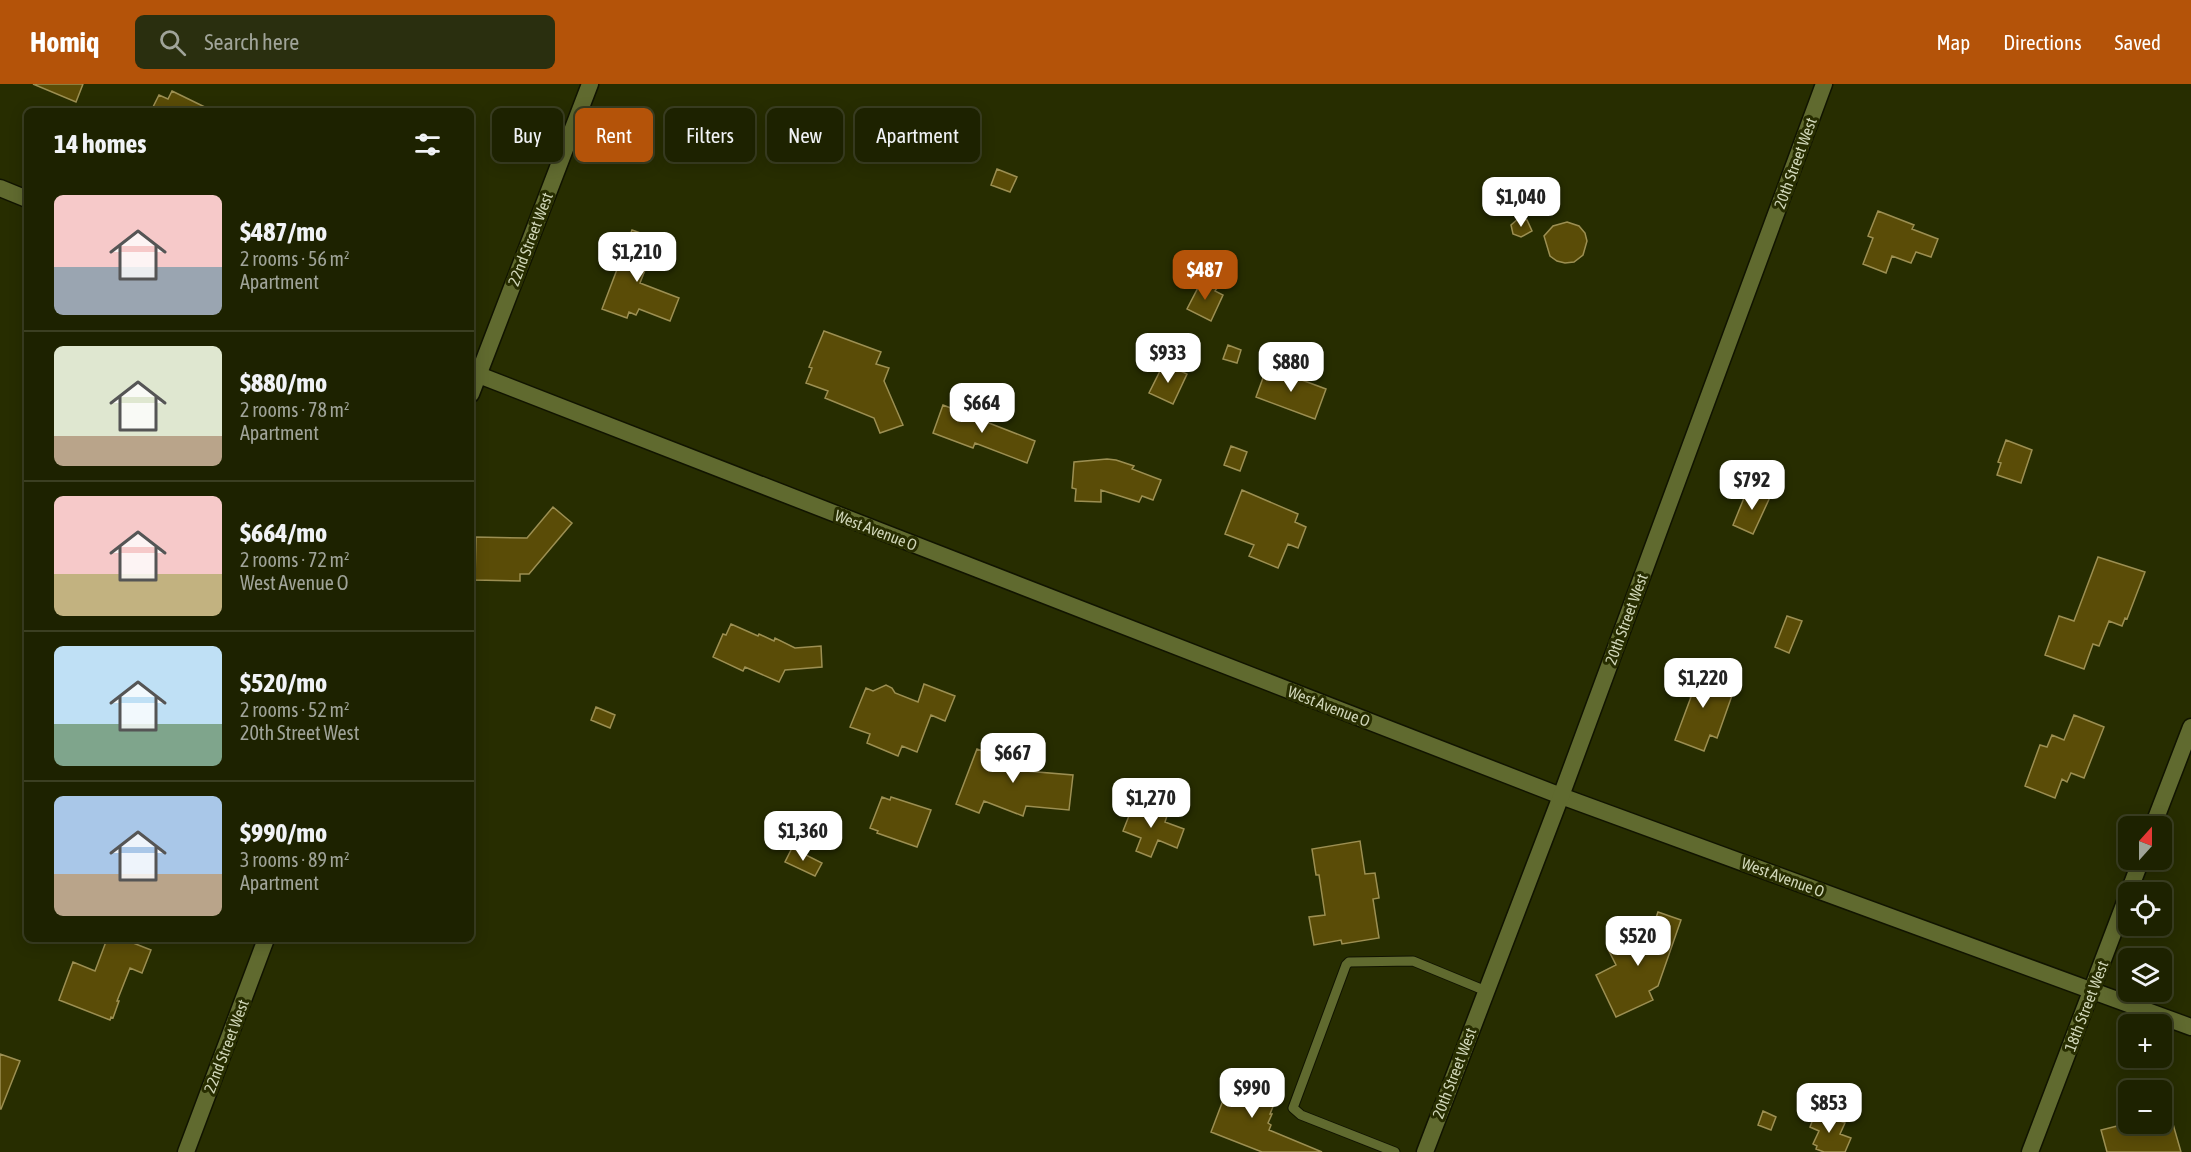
<!DOCTYPE html>
<meta charset="utf-8">
<style>
body{margin:0;font-family:"Asap Condensed",sans-serif;background:#2a2f0f;color:#f1f3f6;height:100vh;display:flex;flex-direction:column;font-size:22px;white-space:nowrap}
*{box-sizing:border-box;margin:0}
p{font-size:20px;color:#a0a499}
.icon{flex:none;width:33px;height:33px;fill:none;stroke:currentColor;stroke-width:2;stroke-linecap:round;stroke-linejoin:round}
.map{position:relative;flex:1;overflow:hidden}
.side{position:absolute;left:24px;top:24px;width:450px;height:834px;display:flex;flex-direction:column;background:#1d2200;border-radius:9px;box-shadow:0 3px 15px #0003,0 0 0 2px #3b3f22}
.side>*{flex:none}
.guide{position:absolute;left:492px;top:24px;width:570px;height:54px;display:flex;gap:12px}
.needle{width:39px;rotate:21deg}
.controls{position:absolute;left:2118px;top:732px;display:grid;gap:12px}
.controls a{display:grid;place-items:center;width:54px;height:54px;border-radius:9px;background:#1d2200;box-shadow:0 3px 15px #0003,0 0 0 2px #3b3f22;font-size:30px}
.price{position:absolute;translate:-50% -51px;padding:0 14px;border-radius:12px;background:#fff;color:#222;font-size:20px;line-height:39px;filter:drop-shadow(0 2px 3px #0008)}
.price::after{content:'';position:absolute;left:50%;top:36px;width:18px;height:14px;margin-left:-9px;background:inherit;clip-path:polygon(0 0,100% 0,50% 100%)}
.price.active{background:#b45309;color:#fff}
ul{padding:0;list-style:none}
li{display:flex;align-items:center;gap:18px;height:150px;padding:0 30px}
li+li{border-top:2px solid #3b3f22}
li span{display:grid;place-items:center;flex:none;width:168px;height:120px;border-radius:9px;color:#555}
li>.icon{margin-inline-start:auto}
span .icon{width:72px;height:72px;fill:#fffc;stroke-width:1}
li b{font-size:26px}
h2{display:flex;justify-content:space-between;align-items:center;height:72px;padding:0 30px;font-size:26px}
.tag{padding:0 21px;border-radius:9px;background:#1d2200;box-shadow:0 3px 15px #0003,0 0 0 2px #3b3f22;font-size:21px;line-height:54px}
.tag.active{background:#b45309;color:#fff}
header{display:flex;align-items:center;gap:36px;box-sizing:border-box;height:84px;padding:0 30px;background:#b45309;color:#fff}
header strong{font-size:28px}
nav{display:flex;gap:33px;margin-inline-start:auto;font-size:21px}
.search{width:420px;height:54px;background:#2a2f0f;display:flex;align-items:center;gap:15px;box-sizing:border-box;padding:0 21px;border-radius:9px;color:#a0a499;font-size:22px}
.map>svg:first-child{display:block}
.building{fill:#5a4c07;stroke:#9c8f52;stroke-width:1.5}
.lines{fill:none;stroke-linecap:round;stroke-linejoin:round}
.service-casing{stroke:#111400;stroke-width:11}
.minor-casing{stroke:#111400;stroke-width:19}
.tertiary-casing{stroke:#111400;stroke-width:19}
.secondary-casing{stroke:#111400;stroke-width:19}
.service{stroke:#606a2f;stroke-width:9}
.minor{stroke:#606a2f;stroke-width:16}
.tertiary{stroke:#606a2f;stroke-width:16}
.secondary{stroke:#606a2f;stroke-width:16}
.labels{text-anchor:middle;dominant-baseline:central;stroke-width:6;stroke-linejoin:round;paint-order:stroke}
.street-label{font-size:16px;fill:#d0d6b8;stroke:#272d00}
</style>
<header>
<strong>Homiq</strong>
<div class="search"><svg class="icon" aria-label="search" viewBox="0 0 24 24"><circle cx="10" cy="10" r="6"/><path d="M15 15l6 6"/></svg>Search here</div>
<nav><a>Map</a><a>Directions</a><a>Saved</a></nav>
</header>
<div class="map">
<svg width="2191" height="1068" viewBox="0 0 2191 1068">
<rect width="100%" height="100%" fill="#272d00"/>
<path class="building" d="M33,0h50l-7,18z
M172,7l41,20h-62l8,-16 9,4z
M997,85l20,8 -7,15 -19,-7z
M1878,127l36,14 -2,4 26,10 -7,18 -15,-5 -5,11 -19,-7 -6,17 -23,-9 10,-26 -5,-2z
M1519,134l8,2 5,11 -11,6 -8,-3 -2,-9z
M1567,138l12,4 6,7 2,8 -4,14 -9,7 -9,1 -8,-2 -7,-5 -6,-20 9,-10z
M632,146l25,9 -17,44 39,15 -9,23 -31,-12 -3,6 -7,-3 -2,6 -25,-9z
M1202,196l15,8 -2,3 8,4 -12,26 -24,-12z
M824,247l57,21 -5,12 13,4 -5,13 19,44 -23,8 -6,-15 -49,-20 3,-7 -22,-8 6,-15 -3,-1z
M1228,261l13,5 -4,13 -14,-4z
M1164,279l23,11 -14,30 -24,-11z
M1267,283l59,22 -11,30 -59,-22z
M943,321l92,36 -8,22 -52,-20 -2,5 -40,-15z
M2006,356l26,10 -11,33 -24,-8 4,-12 -3,-1z
M1231,362l16,6 -7,19 -16,-6z
M1107,375l9,1 18,6 -2,3 29,11 -8,20 -11,-4 -3,6 -38,-12v12l-26,-1 1,-12 -4,-1 2,-26z
M1754,405l17,6 -18,39 -20,-9 11,-27 5,2z
M1242,406l56,24 -3,8 11,5 -8,21 -10,-4 -10,24 -29,-12 5,-11 -29,-11z
M553,423l19,16 -43,51h-9v7l-45,-1 1,-43 51,1z
M2098,473l47,15 -18,47 -2,-1 -3,8 -13,-5 -10,25 -6,-2 -9,25 -39,-14 14,-39 15,5z
M1787,532l15,5 -13,32 -14,-6z
M731,540l27,12 1,-2 15,7 1,-3 20,10 26,-2 1,21 -37,3 -6,12 -34,-15 -2,4 -30,-14 10,-23 3,1z
M1688,585l47,18 -18,51 -7,-3 -6,16 -29,-11 16,-43 -12,-4z
M924,600l31,12 -10,25 -14,-6 -14,37 -15,-6 -4,10 -31,-13 3,-9 -20,-7 16,-39 7,3 13,-6 6,3 3,5 23,9z
M596,623l19,8 -5,13 -19,-8z
M2074,631l30,12 -20,51 -13,-5 -4,9 -5,-3 -7,19 -30,-12 15,-41 7,2 5,-12 12,5z
M1012,661l21,8 -7,18 47,4 -4,35 -43,-4 -3,10 -39,-15 -5,12 -23,-9 21,-55 29,11z
M882,713l8,3 1,-3 40,13 -14,37 -40,-14 1,-2 -8,-3z
M1134,719l33,13 -2,6 19,7 -7,19 -19,-8 -7,17 -15,-6 5,-13 -18,-7z
M1360,757l5,33 10,-1 4,25 -6,1 6,39 -37,6 -1,-4 -27,5 -5,-28 16,-2 -6,-40h-3l-4,-26z
M792,764l30,15 -7,13 -30,-14z
M1658,828l23,8 -23,66 -9,5 4,9 -37,17 -20,-42 20,-10 -8,-16 26,-13 9,19z
M107,855h16l28,11 -9,23 -12,-5 -13,33h2l-6,17 -2,-1 -1,3 -51,-20 14,-38 22,9z
M0,970l20,7 -19,48h-1z
M1233,990l46,18 -9,22h2l-4,9 3,2 -2,5 53,22h-60l-51,-20z
M1763,1027l13,6 -5,13 -13,-5z
M1816,1027l29,12 -5,11 11,4 -6,14h-21l-8,-3 1,-3 -4,-2 6,-13 -9,-4z
M2125,1040h48l8,28h-74l-6,-22z"/>
<g class="lines">
<g class="service-casing">
<path id="service" d="M1395,1068l-94,-37 -8,-7 53,-143 3,-3 64,-1 73,30"/>
</g>
<g class="minor-casing">
<path id="minor" d="M471,310l119,-310
M2153,742l38,-99
M186,1068l80,-213
M2030,1068l111,-292"/>
</g>
<g class="tertiary-casing">
<path id="tertiary" d="M0,104l27,11
M471,288l1090,424 630,231"/>
</g>
<g class="secondary-casing">
<path id="secondary" d="M1425,1068l136,-356 263,-712"/>
</g>
<use href="#service" class="service"/>
<use href="#minor" class="minor"/>
<use href="#tertiary" class="tertiary"/>
<use href="#secondary" class="secondary"/>
</g>
<g class="labels">
<g class="street-label">
<text transform="translate(1795 79) rotate(-70)">20th Street West</text>
<text transform="translate(530 155) rotate(-69)">22nd Street West</text>
<text transform="translate(876 446) rotate(21)">West Avenue O</text>
<text transform="translate(1626 535) rotate(-70)">20th Street West</text>
<text transform="translate(1329 622) rotate(21)">West Avenue O</text>
<text transform="translate(1783 793) rotate(20)">West Avenue O</text>
<text transform="translate(2086 922) rotate(-69)">18th Street West</text>
<text transform="translate(226 962) rotate(-69)">22nd Street West</text>
<text transform="translate(1454 989) rotate(-69)">20th Street West</text>
</g>
</g>
</svg>
<div class="controls">
<a><svg class="needle" viewBox="-14 -14 28 28"><path d="M0-13l5 13h-10z" fill="#e53935"/><path d="M0 13l5-13h-10z" fill="#a0a499"/></svg></a>
<a><svg class="icon" aria-label="locate" viewBox="0 0 24 24"><circle cx="12" cy="12" r="6"/><path d="M12 2v4M12 18v4M2 12h4M18 12h4"/></svg></a>
<a><svg class="icon" aria-label="layers" viewBox="0 0 24 24"><path d="M12 4l9 5-9 5-9-5zM3 14l9 5 9-5"/></svg></a>
<a>+</a>
<a>−</a>
</div>
<b class="price" style="left:1521px;top:144px">$1,040</b>
<b class="price" style="left:637px;top:199px">$1,210</b>
<b class="price active" style="left:1205px;top:217px">$487</b>
<b class="price" style="left:1168px;top:300px">$933</b>
<b class="price" style="left:1291px;top:309px">$880</b>
<b class="price" style="left:982px;top:350px">$664</b>
<b class="price" style="left:1752px;top:427px">$792</b>
<b class="price" style="left:1703px;top:625px">$1,220</b>
<b class="price" style="left:1013px;top:700px">$667</b>
<b class="price" style="left:1151px;top:745px">$1,270</b>
<b class="price" style="left:803px;top:778px">$1,360</b>
<b class="price" style="left:1638px;top:883px">$520</b>
<b class="price" style="left:1252px;top:1035px">$990</b>
<b class="price" style="left:1829px;top:1050px">$853</b>
<div class="guide">
<a class="tag">Buy</a>
<a class="tag active">Rent</a>
<a class="tag">Filters</a>
<a class="tag">New</a>
<a class="tag">Apartment</a>
</div>
<section class="side">
<h2>14 homes<svg class="icon" aria-label="filters" viewBox="0 0 24 24"><path d="M4 7h16M4 17h16"/><circle cx="9" cy="7" r="2"/><circle cx="15" cy="17" r="2"/></svg></h2>
<ul>
<li><span style="background:linear-gradient(#f6c9c9 60%,#9aa5b1 0)"><svg class="icon" aria-label="home" viewBox="0 0 24 24"><path d="M3 11l9-7 9 7M6 9v11h12V9"/></svg></span><div><b>$487/mo</b><p>2 rooms · 56 m²</p><p>Apartment</p></div></li>
<li><span style="background:linear-gradient(#dfe7d0 75%,#b9a48a 0)"><svg class="icon" aria-label="home" viewBox="0 0 24 24"><path d="M3 11l9-7 9 7M6 9v11h12V9"/></svg></span><div><b>$880/mo</b><p>2 rooms · 78 m²</p><p>Apartment</p></div></li>
<li><span style="background:linear-gradient(#f6c9c9 65%,#c2b280 0)"><svg class="icon" aria-label="home" viewBox="0 0 24 24"><path d="M3 11l9-7 9 7M6 9v11h12V9"/></svg></span><div><b>$664/mo</b><p>2 rooms · 72 m²</p><p>West Avenue O</p></div></li>
<li><span style="background:linear-gradient(#bfe0f5 65%,#7fa58c 0)"><svg class="icon" aria-label="home" viewBox="0 0 24 24"><path d="M3 11l9-7 9 7M6 9v11h12V9"/></svg></span><div><b>$520/mo</b><p>2 rooms · 52 m²</p><p>20th Street West</p></div></li>
<li><span style="background:linear-gradient(#a9c7e8 65%,#b9a48a 0)"><svg class="icon" aria-label="home" viewBox="0 0 24 24"><path d="M3 11l9-7 9 7M6 9v11h12V9"/></svg></span><div><b>$990/mo</b><p>3 rooms · 89 m²</p><p>Apartment</p></div></li>
</ul>
</section>
</div>
